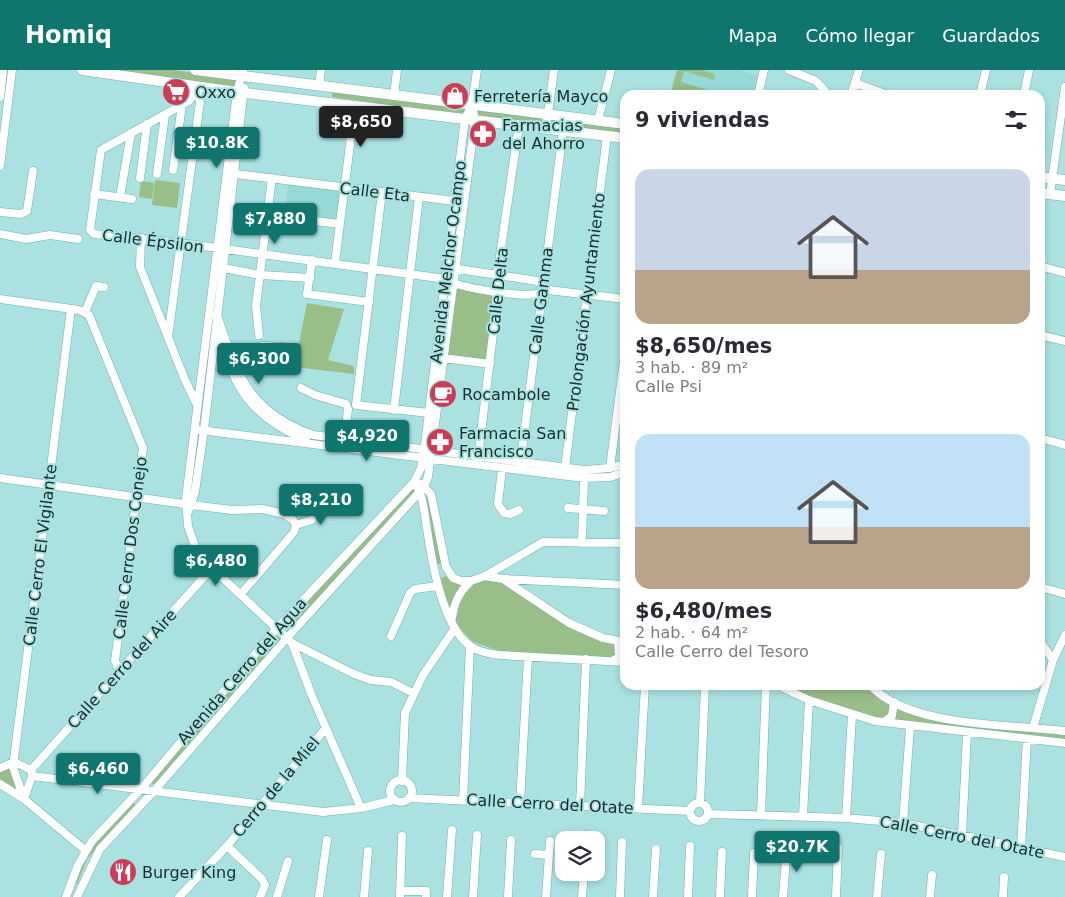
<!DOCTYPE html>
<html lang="es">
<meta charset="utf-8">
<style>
body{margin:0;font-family:"DejaVu Sans",sans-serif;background:#f7f7f7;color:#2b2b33;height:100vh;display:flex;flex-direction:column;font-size:19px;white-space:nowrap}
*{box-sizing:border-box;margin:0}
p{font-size:16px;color:#7c7c81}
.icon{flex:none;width:28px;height:28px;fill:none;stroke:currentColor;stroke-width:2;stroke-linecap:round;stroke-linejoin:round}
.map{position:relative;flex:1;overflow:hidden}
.drawer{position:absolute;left:620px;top:20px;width:425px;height:600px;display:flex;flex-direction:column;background:#fff;border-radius:15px;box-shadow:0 2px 8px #0003}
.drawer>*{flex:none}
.controls{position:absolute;left:555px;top:761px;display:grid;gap:10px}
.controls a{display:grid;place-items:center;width:50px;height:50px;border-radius:10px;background:#fff;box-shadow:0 2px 8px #0003;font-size:25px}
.price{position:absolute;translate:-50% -42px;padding:0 11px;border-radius:5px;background:#0f766e;color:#fff;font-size:16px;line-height:32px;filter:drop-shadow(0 1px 2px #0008)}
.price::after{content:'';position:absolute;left:50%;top:30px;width:15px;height:11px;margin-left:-8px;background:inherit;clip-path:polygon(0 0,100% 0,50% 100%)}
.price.selected{background:#222;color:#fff}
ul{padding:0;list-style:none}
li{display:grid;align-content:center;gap:10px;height:265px;padding:0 15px}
li span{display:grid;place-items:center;height:155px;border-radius:15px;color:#555}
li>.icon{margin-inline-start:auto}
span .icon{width:90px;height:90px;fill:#fffc;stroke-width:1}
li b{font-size:21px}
h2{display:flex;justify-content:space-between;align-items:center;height:60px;padding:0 15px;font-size:21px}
header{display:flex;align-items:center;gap:30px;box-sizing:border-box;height:70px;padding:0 25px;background:#0f766e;color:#fff}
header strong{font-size:24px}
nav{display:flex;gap:28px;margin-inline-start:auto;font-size:18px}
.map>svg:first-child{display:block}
.built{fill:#96dad8}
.green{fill:#99be87}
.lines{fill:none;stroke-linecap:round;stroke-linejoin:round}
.minor-casing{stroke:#75acab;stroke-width:9}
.major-casing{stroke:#75acab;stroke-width:11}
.minor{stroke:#fff;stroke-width:8}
.major{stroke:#fff;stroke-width:10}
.labels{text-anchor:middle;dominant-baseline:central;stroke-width:4;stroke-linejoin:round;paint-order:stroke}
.poi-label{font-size:16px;fill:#172e2d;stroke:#aae2e2;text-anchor:start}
.street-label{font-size:16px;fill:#172e2d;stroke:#aae2e2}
</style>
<header>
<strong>Homiq</strong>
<nav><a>Mapa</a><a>Cómo llegar</a><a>Guardados</a></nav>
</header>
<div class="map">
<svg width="1065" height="827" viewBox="0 0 1065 827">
<rect width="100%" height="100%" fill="#aae2e2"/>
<path class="built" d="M677,0h62l21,6 -6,19h-84z
M288,111l56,7 -5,36 -54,-7z"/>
<path class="green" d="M107,0h65l64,8 -2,9z
M677,0h24l14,4 -1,6 -30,-9 -3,11 27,8 -1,5 -18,-5 -2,5h-17z
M332,20l134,18 -2,7 -132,-18z
M477,40l65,7 -1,8 -63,-8z
M550,49l75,9v6l-76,-10z
M155,110l25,3 -3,25 -25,-3z
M141,111l13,2 -2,16 -13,-2z
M457,217l34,4 4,20 -6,50 -42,-6z
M307,233l37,6 -16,51 26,6v8l-60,-7z
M414,417l4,5 -129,139 -4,-6z
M426,425l3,5 13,63 -6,2z
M446,506l19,8 -13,17 -1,12 -11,-34z
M490,507l13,4 59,40 63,21v18l-97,-4 -31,-6 -24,-8 -18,-18 -1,-13 15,-26z
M277,566l4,3 -126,145 -6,-1z
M783,615h83l6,6 67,29 126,11v11c-95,-12 -195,-13 -282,-57z
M9,697l10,24 -19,-12v-9z
M133,732l2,3 -48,54 -10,25 -2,-1 10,-27z"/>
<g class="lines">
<g class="minor-casing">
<path id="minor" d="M243,0l-6,22 -51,406 2,28 8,23 16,19 80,75 62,31 17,6 20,2 22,11
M789,0l27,11 13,14
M855,13l33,12
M319,16l2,-16
M198,17l-9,14 -88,49 -11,80 4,4 87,9 265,36c11,9 75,18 91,15 4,0 7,-3 11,-4
M758,25l6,-25
M851,25l8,-25
M980,25l6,-25
M1024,25l5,-25
M394,26l3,-26
M0,27l3,-27
M598,50l13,-50
M546,58l8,-58
M0,96l12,-96
M173,100l9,-65
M157,104l8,-59
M236,104l219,27
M140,108l7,-54
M382,122l-26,213 73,8
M94,124l38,5
M1050,124l15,-107
M120,127l11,-64
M0,142l21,2 6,-3 6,-40
M268,145l71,9
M0,164l26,5 24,-4 28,4
M141,168l-1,29 45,113 12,25
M312,190l-5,34 62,8
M335,193l20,-158
M1040,196l25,7
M223,198l38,7 49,3
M452,198l85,13 11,9 77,9
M0,229l79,11 10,5 54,133 -28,213 5,10
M85,242l11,-26 8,1
M209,244l8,1c20,60 32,97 96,120l271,35 26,-2 15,-4
M216,260c19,57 32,85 90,110
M259,265l-3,-29 16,-128
M1040,265l25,6
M168,267l32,-235 -3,-11
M227,287l35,-11 21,1
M443,288l47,6
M301,318l14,7 31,9 2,5 -4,35
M394,340l25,-213
M200,360l384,48 26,-1 15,-5
M1040,368l25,7
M478,388l18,-149 1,-33 22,-151
M520,396l43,-335
M565,398l42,-332
M610,398l15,-115
M502,399l-4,35 6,9 6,1 9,-4
M0,408l191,27 41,5 31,-1 21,5 9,6 3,5 -2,7 -53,62
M414,412c10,14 10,30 13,47 5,33 15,96 43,117 9,6 20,8 30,9l125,7
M421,414l10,10 15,73 7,11 8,3h10l14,-5 18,3 66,44 34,15 22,4
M568,438l36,3
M188,442l7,-20 9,-62 40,-342
M296,455l16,-5 1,-4 -4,-10 8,-11
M582,473l2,-65
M485,506l58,-34 82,1
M505,509l120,6
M1040,517l25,7
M452,548c2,-15 7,-26 19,-37
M391,566l19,-43 5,-4 23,-3
M1040,571l13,19
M292,573l20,53 49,112
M613,591l6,-5 -1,-15
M777,615l32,15 66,21 190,22
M870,615c39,43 140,39 195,46
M884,652l8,-6 2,-14
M1033,658l20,-68 12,-25
M0,698l14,-6 17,8 1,3
M31,700l181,-202
M32,706l291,36 38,-4 33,-8
M390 721a11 11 0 1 1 22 0a11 11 0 1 1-22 0Z
M402,711l3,-68 18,-38 32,-47
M0,714l24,15 61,51
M409,728l281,13
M24,729l-11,-32 58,-458
M24,729l8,-23
M463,731l7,-155
M690 742a9 9 0 1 1 18 0a9 9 0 1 1-18 0Z
M520,733l8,-146
M700,733l5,-118
M580,736l6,-147
M638,738l7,-123
M708,744l138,4 57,5 162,34
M761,745l5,-130
M803,746l6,-116
M846,748l6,-103
M903,753l7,-96
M962,766l5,-103
M586,770v-5
M227,776l35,33 3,6 -5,12
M1021,778l6,-109
M535,784l14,1
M400,821h26v6
M66,827l12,-32 14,-24 49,-52 136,-161 137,-146 7,-14 4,-23 40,-327 7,-12
M77,827l23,-48 54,-58 133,-153 137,-151 4,-10 47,-357 -3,-14 5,-36
M179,827l48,-51 99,-118
M277,827l11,-36
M319,827l8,-57
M364,827l4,-46
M400,827l2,-61
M447,827l5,-67
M473,827l4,-62
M508,827l3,-57
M546,827l4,-56
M582,827l2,-25
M620,827l2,-55
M653,827l3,-48
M688,827l2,-51
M720,827l2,-45
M752,827l2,-44
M783,827l4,-51
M836,827l2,-49
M877,827l4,-43
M930,827l2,-22
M1003,827l1,-20"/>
</g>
<g class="major-casing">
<path id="major" d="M82,0l155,22 388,46
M195,0l430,54
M1040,107l25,3
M1040,123l25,3"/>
</g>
<use href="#minor" class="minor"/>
<use href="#major" class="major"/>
</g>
<defs>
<g id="supermarket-disc" transform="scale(1.4375)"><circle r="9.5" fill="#cc3c55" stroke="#aae2e2"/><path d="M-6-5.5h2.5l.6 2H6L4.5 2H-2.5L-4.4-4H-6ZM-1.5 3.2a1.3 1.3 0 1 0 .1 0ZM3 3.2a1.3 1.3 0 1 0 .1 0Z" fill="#fff"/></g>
<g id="shop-disc" transform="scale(1.4375)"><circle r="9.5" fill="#cc3c55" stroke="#aae2e2"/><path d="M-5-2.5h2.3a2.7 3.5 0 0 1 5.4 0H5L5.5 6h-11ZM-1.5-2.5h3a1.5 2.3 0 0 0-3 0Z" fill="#fff"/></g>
<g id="pharmacy-disc" transform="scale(1.4375)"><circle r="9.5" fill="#cc3c55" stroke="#aae2e2"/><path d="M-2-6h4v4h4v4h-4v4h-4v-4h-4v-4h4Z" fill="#fff"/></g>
<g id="cafe-disc" transform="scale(1.4375)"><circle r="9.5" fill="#cc3c55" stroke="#aae2e2"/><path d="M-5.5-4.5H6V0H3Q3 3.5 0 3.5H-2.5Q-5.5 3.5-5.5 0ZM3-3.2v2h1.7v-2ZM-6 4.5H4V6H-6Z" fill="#fff"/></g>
<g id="restaurant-disc" transform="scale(1.4375)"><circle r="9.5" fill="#cc3c55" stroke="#aae2e2"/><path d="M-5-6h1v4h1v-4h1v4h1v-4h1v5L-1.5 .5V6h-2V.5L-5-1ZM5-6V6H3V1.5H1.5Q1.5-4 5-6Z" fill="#fff"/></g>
</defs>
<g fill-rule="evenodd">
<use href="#supermarket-disc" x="176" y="22"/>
<use href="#shop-disc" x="455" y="26"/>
<use href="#pharmacy-disc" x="483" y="64"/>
<use href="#cafe-disc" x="443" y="324"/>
<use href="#pharmacy-disc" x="440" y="372"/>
<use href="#restaurant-disc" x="123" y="802"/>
</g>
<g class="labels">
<g class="poi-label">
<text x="195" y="22">Oxxo</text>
<text x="474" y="26">Ferretería Mayco</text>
<text x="502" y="55">Farmacias<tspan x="502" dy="18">del Ahorro</tspan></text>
<text x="462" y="324">Rocambole</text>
<text x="459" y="363">Farmacia San<tspan x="459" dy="18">Francisco</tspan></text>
<text x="142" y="802">Burger King</text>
</g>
<g class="street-label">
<text transform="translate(375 122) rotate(7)">Calle Eta</text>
<text transform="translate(153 171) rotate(7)">Calle Épsilon</text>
<text transform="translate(448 192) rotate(-83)">Avenida Melchor Ocampo</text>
<text transform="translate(498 221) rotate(-84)">Calle Delta</text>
<text transform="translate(541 231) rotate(-83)">Calle Gamma</text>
<text transform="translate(586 232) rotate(-83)">Prolongación Ayuntamiento</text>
<text transform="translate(130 478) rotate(-83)">Calle Cerro Dos Conejo</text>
<text transform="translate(40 485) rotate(-83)">Calle Cerro El Vigilante</text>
<text transform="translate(122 599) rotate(-48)">Calle Cerro del Aire</text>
<text transform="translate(242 601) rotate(-49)">Avenida Cerro del Agua</text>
<text transform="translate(276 717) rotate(-50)">Cerro de la Miel</text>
<text transform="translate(550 734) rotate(3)">Calle Cerro del Otate</text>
<text transform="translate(962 767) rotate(11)">Calle Cerro del Otate</text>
</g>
</g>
</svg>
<div class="controls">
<a><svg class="icon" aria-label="layers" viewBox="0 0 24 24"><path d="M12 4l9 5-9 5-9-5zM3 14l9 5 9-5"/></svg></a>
</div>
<b class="price selected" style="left:361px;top:78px">$8,650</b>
<b class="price" style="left:217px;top:99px">$10.8K</b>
<b class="price" style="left:275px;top:175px">$7,880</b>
<b class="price" style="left:259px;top:315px">$6,300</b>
<b class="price" style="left:367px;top:392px">$4,920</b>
<b class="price" style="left:321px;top:456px">$8,210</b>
<b class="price" style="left:216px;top:517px">$6,480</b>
<b class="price" style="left:98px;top:725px">$6,460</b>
<b class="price" style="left:797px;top:803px">$20.7K</b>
<section class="drawer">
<h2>9 viviendas<svg class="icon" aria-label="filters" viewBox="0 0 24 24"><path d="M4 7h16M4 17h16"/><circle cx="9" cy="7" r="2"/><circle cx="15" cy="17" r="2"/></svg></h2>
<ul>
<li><span style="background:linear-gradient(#c9d6e8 65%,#b9a48a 0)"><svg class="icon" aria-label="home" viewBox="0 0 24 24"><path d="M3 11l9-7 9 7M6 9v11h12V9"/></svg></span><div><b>$8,650/mes</b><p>3 hab. · 89 m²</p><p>Calle Psi</p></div></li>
<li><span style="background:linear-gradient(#bfe0f5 60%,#b9a48a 0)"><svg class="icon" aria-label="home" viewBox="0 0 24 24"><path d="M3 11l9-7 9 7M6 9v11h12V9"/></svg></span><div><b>$6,480/mes</b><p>2 hab. · 64 m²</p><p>Calle Cerro del Tesoro</p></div></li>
</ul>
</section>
</div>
